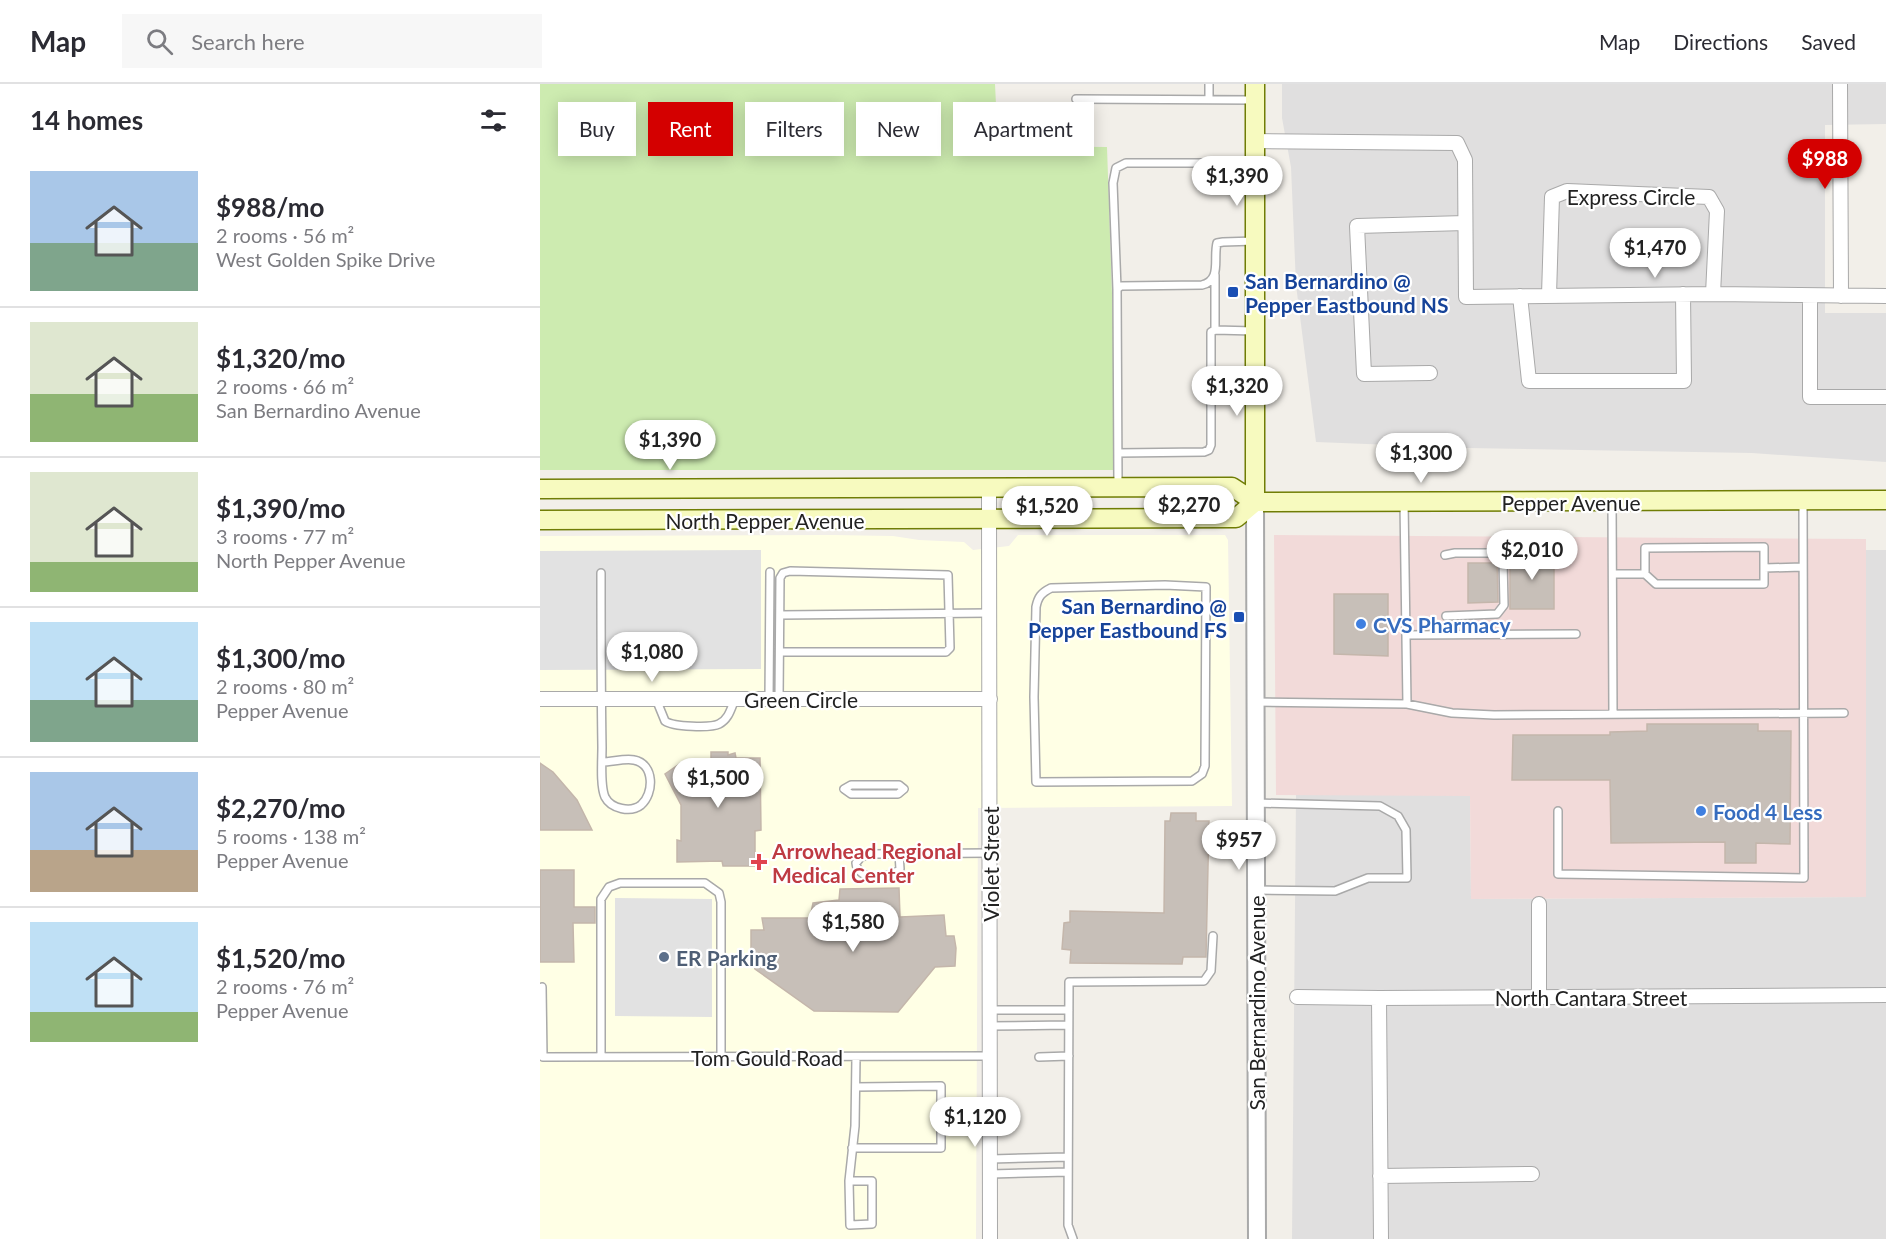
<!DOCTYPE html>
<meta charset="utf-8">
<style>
body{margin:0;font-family:Lato,sans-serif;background:#f7f7f7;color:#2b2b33;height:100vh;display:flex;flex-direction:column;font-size:22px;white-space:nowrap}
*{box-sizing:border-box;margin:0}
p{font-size:20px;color:#7c7c81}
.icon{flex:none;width:33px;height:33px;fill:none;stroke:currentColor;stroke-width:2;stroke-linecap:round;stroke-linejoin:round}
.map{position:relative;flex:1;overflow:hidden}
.sheet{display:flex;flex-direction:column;background:#fff;width:540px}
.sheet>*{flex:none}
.top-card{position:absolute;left:18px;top:18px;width:570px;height:54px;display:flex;gap:12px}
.price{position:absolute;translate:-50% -51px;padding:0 14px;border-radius:21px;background:#fff;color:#222;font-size:20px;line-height:39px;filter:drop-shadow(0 2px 3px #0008)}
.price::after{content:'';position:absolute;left:50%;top:36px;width:18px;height:14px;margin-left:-9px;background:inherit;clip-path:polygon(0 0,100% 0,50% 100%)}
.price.on{background:#d40000;color:#fff}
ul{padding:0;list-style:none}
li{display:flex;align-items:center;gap:18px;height:150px;padding:0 30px}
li+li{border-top:2px solid #e1e1e2}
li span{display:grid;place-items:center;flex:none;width:168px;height:120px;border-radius:0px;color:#555}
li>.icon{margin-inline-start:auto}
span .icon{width:72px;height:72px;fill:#fffc;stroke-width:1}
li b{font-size:26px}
h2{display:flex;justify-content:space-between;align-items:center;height:72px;padding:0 30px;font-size:26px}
.chip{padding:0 21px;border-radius:0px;background:#fff;box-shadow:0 3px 15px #0003;font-size:21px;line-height:54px}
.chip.on{background:#d40000;color:#fff}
header{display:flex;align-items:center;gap:36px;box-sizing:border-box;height:84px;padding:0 30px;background:#fff;border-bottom:2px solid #e1e1e2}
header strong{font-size:28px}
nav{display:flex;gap:33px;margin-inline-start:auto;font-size:21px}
.search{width:420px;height:54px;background:#f7f7f7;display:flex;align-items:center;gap:15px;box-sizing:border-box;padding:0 21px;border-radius:0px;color:#7c7c81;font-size:22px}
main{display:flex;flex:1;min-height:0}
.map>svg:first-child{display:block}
.residential{fill:#e0dfdf}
.commercial{fill:#f2dad9}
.education{fill:#ffffe5}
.grass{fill:#cdebb0}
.parking{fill:#e2e2e2}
.building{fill:#c7bfb8;stroke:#c4b6ab;stroke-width:1.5}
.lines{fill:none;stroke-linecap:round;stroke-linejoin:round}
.service-casing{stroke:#a9a9a9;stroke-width:10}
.minor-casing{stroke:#a9a9a9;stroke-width:16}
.tertiary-casing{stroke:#a9a9a9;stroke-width:20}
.secondary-casing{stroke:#707d05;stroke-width:21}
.service{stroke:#fff;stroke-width:7}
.minor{stroke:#fff;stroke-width:14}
.tertiary{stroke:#fff;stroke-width:16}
.secondary{stroke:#f7fabf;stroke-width:18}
.transit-dot{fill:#1a4fb4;stroke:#fff;stroke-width:2}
.shop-dot{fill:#3f7fe0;stroke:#fff;stroke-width:2}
.health-dot{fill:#e0444e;stroke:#fff;stroke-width:2}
.service-dot{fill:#5c6f8a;stroke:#fff;stroke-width:2}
.labels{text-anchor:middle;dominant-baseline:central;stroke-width:4.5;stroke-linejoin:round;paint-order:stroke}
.street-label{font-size:21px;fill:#222;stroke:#fff}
.transit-label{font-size:21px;font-weight:bold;fill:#164399;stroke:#fff;text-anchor:start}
.shop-label{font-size:21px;font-weight:bold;fill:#366cbe;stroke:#fff;text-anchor:start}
.health-label{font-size:21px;font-weight:bold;fill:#be3a42;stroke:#fff;text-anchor:start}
.service-label{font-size:21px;font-weight:bold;fill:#4e5e75;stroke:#fff;text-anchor:start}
</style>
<header>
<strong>Map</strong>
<div class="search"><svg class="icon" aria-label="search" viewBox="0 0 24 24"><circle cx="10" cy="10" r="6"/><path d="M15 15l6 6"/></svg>Search here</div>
<nav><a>Map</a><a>Directions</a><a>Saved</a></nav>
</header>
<main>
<section class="sheet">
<h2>14 homes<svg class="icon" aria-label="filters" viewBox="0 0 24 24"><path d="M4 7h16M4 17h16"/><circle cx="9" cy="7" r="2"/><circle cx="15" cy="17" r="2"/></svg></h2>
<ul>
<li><span style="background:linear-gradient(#a9c7e8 60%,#7fa58c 0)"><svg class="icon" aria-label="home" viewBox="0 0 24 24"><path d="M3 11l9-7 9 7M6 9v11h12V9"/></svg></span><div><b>$988/mo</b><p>2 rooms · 56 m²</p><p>West Golden Spike Drive</p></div></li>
<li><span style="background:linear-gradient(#dfe7d0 60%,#8fb573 0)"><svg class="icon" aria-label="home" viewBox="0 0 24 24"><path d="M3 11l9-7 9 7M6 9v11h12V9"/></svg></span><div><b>$1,320/mo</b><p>2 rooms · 66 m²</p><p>San Bernardino Avenue</p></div></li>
<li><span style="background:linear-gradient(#dfe7d0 75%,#8fb573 0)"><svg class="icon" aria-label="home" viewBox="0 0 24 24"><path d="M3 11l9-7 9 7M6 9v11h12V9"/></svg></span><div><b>$1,390/mo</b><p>3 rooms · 77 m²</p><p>North Pepper Avenue</p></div></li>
<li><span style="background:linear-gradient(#bfe0f5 65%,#7fa58c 0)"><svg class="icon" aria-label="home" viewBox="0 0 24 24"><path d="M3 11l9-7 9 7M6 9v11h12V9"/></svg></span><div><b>$1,300/mo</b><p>2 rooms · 80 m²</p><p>Pepper Avenue</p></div></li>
<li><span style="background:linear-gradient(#a9c7e8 65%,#b9a48a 0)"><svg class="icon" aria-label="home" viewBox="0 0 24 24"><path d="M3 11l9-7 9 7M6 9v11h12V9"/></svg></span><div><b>$2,270/mo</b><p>5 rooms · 138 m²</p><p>Pepper Avenue</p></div></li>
<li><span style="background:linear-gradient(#bfe0f5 75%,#8fb573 0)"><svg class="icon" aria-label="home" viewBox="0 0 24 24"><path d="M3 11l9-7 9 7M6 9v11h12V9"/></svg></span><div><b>$1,520/mo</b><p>2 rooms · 76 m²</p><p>Pepper Avenue</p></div></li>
</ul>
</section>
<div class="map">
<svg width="1346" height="1155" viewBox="0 0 1346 1155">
<rect width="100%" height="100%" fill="#f2efe9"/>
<path class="residential" d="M742,0h604v40l-61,1v188h61v149l-134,-9 -284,-5 -152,-6 -20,-157 -5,-118 -9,-49z
M1326,466h20v689h-594l4,-444h174l1,104 395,-2z"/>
<path class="commercial" d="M734,451l592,4v358l-395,2 -1,-103 -194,-1z"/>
<path class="education" d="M292,451l61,1 26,4 45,2 9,8 36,-4 9,-11h207l3,5 4,266 -254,2 -2,431h-436v-703z"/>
<path class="grass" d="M0,0h455l3,62 109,1 11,323h-578z"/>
<path class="parking" d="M221,466v119l-221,1v-119z
M75,814l97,1v118l-97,-1z"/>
<path class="building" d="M1014,468v57h-44v-56z
M928,479h29l1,39 -30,1z
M794,510h54v62l-54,-2z
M1107,640h111v7h33l-1,113 -34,-1v20h-31v-21l-114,1 -1,-63h-98l1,-45h97v-3l37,-1z
M171,668h17v3l7,-2 1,5h24l1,72 -6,1v35h-32l-1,-5 -45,1v-22l4,1v-36l-16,-31 16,-11 11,-3 19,-1z
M0,679l13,9 24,28 15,30h-52z
M631,729h25v8h13l-3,136h-23l-1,7 -112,-1 1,-13 -9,-1 2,-26 6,-1v-11l94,2 1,-92h5z
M0,786h34v37h21v16h-22l1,39h-34z
M359,804l1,29 44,-2 2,21h8l2,12 -1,18 -20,1 -37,45 -84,-1 -59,-42 -2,-10 -6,1 4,-8v-22h13l-2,-12h48l3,-15 26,-3 1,-11z"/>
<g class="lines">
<g class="service-casing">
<path id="service" d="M669,0v15
M536,15l179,1
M577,205l-4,-106 3,-15 10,-5h129
M675,246l39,1
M578,369l86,-1 5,-2 2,-5v-113l4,-2v-55
M578,401l-1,-196 4,-3 81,-1c20,-5 11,-26 15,-42l6,-1 32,-1
M864,418l3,202
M1072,419l1,211
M905,471l10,-2h41l7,7 1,45 -7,9 -51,2
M1224,484l39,-1
M61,489c0,58 0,116 1,174 0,14 -2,39 3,50 6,12 26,16 36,8 13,-11 14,-41 -7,-45 -9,-2 -22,2 -32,2
M1073,490h32l11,10h108v-37l-119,1v26
M625,501l41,2 -1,179 -3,8 -10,7 -156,1 -2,-85 2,-90c2,-10 5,-14 15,-19z
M240,531l210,-2
M866,551l170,-1
M116,615l9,22c8,6 46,7 54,3 10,-5 12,-16 16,-25
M229,615l1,-127
M239,615l1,-121 3,-5 7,-2 158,4 2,73 -4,4h-166
M716,618l151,2 45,9 42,2 350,-2
M311,701h48l5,4 -6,5h-47l-7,-5z
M716,719l124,3 18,10 8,14 1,48h-39l-33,13 -79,-1
M1018,727v63l246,4 -1,-375
M359,770l1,15c-10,10 -43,12 -44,-6l5,-6 9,-3 120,-1
M2,903l1,70 447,-1
M450,926h79
M450,942l78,-1
M61,973v-158l8,-12 11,-4h85l14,10 2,9v155
M499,973l30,-1
M312,1064h89v-62l-85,1
M451,1075l77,-2
M451,1090l77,-2
M309,1097h23v43l-22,1 -1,-44 6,-55 1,-69
M533,1155l-5,-14 1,-243 135,-1 7,-10 2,-35"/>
</g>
<g class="minor-casing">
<path id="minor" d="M1300,0l1,212
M715,57l202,2 8,17 1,137 247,-3 173,2
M1009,211l3,-98 15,-6 142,6 8,14 -4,83
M980,212l9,85h155l-1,-87
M1270,212v101h76
M890,289l-66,1 -7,-148 108,-3
M449,405l1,750
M0,615h450
M757,913l82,1 507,-3
M999,913v-93
M839,914l2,241
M840,1092l152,-2"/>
</g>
<g class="tertiary-casing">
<path id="tertiary" d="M715,418l2,737"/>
</g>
<g class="secondary-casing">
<path id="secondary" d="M715,0v418
M0,405l692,-2 23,15 631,-2
M0,436l696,-2 19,-16"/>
</g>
<use href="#service" class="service"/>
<use href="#minor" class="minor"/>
<use href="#tertiary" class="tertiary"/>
<use href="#secondary" class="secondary"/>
</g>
<g class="transit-dot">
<rect x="687" y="202" width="12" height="12" rx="3"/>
<rect x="693" y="527" width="12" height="12" rx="3"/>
</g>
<g class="shop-dot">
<circle cx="821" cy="540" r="6"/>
<circle cx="1161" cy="727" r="6"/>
</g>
<path class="health-dot" d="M216 769h6v6h6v6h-6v6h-6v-6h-6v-6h6z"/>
<circle class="service-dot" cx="124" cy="873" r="6"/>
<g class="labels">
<g class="street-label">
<text x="1091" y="112">Express Circle</text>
<text x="1031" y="418">Pepper Avenue</text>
<text x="225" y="436">North Pepper Avenue</text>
<text x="261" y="615">Green Circle</text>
<text transform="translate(450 780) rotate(-90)">Violet Street</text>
<text x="1051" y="913">North Cantara Street</text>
<text transform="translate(716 919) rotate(-90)">San Bernardino Avenue</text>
<text x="227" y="973">Tom Gould Road</text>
</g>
<g class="transit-label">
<text x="705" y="196">San Bernardino @<tspan x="705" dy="24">Pepper Eastbound NS</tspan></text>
<text x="687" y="521" text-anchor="end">San Bernardino @<tspan x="687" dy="24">Pepper Eastbound FS</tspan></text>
</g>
<g class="shop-label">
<text x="833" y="540">CVS Pharmacy</text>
<text x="1173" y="727">Food 4 Less</text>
</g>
<g class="health-label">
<text x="232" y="766">Arrowhead Regional<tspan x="232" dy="24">Medical Center</tspan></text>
</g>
<g class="service-label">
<text x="136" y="873">ER Parking</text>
</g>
</g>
</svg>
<b class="price on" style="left:1285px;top:106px">$988</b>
<b class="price" style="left:697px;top:123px">$1,390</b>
<b class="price" style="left:1115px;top:195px">$1,470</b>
<b class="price" style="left:697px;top:333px">$1,320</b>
<b class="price" style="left:130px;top:387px">$1,390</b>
<b class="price" style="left:881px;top:400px">$1,300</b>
<b class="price" style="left:649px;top:452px">$2,270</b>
<b class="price" style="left:507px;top:453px">$1,520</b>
<b class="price" style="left:992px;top:497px">$2,010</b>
<b class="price" style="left:112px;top:599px">$1,080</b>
<b class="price" style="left:178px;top:725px">$1,500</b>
<b class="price" style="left:699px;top:787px">$957</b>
<b class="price" style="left:313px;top:869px">$1,580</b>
<b class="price" style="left:435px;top:1064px">$1,120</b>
<div class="top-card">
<a class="chip">Buy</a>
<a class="chip on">Rent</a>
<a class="chip">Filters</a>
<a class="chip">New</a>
<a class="chip">Apartment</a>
</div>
</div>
</main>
